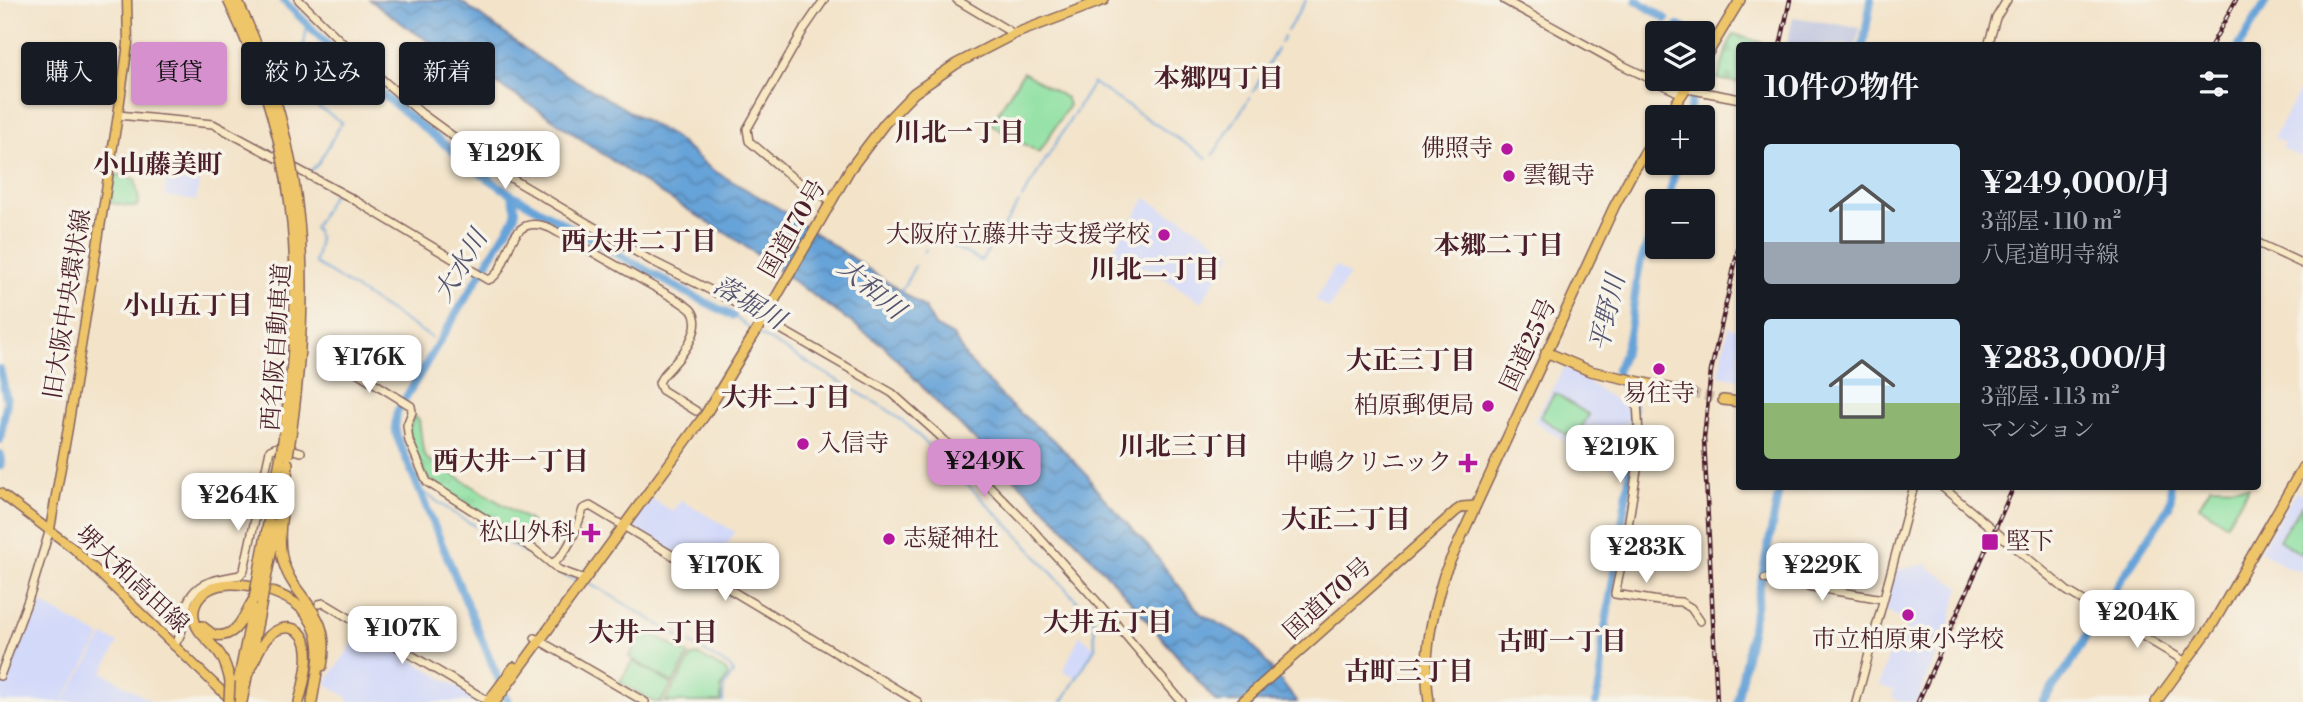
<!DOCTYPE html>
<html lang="ja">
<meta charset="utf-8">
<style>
body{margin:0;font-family:"Libre Bodoni","Noto Serif JP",serif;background:#242831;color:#f1f3f6;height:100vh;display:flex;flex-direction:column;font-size:26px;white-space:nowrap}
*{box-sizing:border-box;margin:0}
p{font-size:23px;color:#9ea1a6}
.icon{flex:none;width:38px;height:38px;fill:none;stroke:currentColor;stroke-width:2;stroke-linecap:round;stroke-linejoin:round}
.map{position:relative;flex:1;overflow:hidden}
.sheet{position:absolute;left:1736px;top:42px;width:525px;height:448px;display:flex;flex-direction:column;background:#171b24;border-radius:7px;box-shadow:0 2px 5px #0004}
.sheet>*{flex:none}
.top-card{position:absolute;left:21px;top:42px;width:665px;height:63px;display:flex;gap:14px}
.controls{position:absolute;left:1645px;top:21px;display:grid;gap:14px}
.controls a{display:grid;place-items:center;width:70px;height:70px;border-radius:7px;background:#171b24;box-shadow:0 2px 5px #0004;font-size:35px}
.price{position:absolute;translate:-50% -60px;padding:0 16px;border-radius:14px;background:#fff;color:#222;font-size:23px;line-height:46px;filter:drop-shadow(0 2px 4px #0008)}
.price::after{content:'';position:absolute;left:50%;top:42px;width:21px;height:16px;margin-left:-10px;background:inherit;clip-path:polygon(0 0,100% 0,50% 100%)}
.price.active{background:#d690ce;color:#111}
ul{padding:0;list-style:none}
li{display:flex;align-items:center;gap:21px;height:175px;padding:0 28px}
li span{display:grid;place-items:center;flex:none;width:196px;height:140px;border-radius:7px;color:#555}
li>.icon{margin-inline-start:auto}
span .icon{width:84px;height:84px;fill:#fffc;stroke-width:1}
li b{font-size:30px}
h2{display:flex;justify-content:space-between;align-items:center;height:84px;padding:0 28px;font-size:30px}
.tag{padding:0 24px;border-radius:7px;background:#171b24;box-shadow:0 2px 5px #0004;font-size:24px;line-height:63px}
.tag.active{background:#d690ce;color:#111}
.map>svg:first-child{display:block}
.built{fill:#d3d9f9}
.industrial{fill:#bcc3de}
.grass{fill:url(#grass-tufts);stroke:#6b8066;stroke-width:2}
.cemetery{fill:url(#cemetery-stones);stroke:#6b8066;stroke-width:2}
.garden{fill:#8ce0a1;stroke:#6b8066;stroke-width:2}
.water{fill:url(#water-waves);stroke:#586182;stroke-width:2}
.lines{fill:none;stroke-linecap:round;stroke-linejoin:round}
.stream{stroke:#66a3d8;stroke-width:2}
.river{stroke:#66a3d8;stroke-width:8}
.highway-tunnel{stroke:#d1bca9;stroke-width:9;stroke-dasharray:9 4.5;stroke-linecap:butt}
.secondary-casing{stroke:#856462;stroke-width:10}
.primary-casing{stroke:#856462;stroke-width:11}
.highway-casing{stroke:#856462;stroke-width:12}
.secondary{stroke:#f8e8c3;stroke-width:7}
.primary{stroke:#eec569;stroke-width:8}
.highway{stroke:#eec569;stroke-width:9}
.rail-casing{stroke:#4a1f2b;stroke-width:4.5}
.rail{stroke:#f7f3e8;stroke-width:2;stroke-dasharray:5;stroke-linecap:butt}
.highway-bridge-casing{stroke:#856462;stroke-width:12;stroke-linecap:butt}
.highway-bridge{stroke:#eec569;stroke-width:9}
.poi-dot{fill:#b5179e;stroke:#f7f3e8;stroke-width:2.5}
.labels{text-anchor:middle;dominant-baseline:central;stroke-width:7;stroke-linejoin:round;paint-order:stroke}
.poi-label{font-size:24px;fill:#4a1f2b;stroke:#f7f3e8;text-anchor:end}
.street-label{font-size:24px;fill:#4a1f2b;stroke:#f7f3e8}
.neighbourhood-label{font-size:26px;font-weight:bold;fill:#4a1f2b;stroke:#f7f3e8}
.water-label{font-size:26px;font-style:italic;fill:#555470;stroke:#f7f3e8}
</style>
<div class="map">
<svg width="2303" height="702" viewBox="0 0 2303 702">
<defs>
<pattern id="grass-tufts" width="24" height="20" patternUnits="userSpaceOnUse" patternTransform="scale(1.75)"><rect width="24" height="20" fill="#8ce0a1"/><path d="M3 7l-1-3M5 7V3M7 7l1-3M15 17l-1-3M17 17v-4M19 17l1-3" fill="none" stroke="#7ac08b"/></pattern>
<pattern id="cemetery-stones" width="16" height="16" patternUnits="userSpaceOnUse" patternTransform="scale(1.75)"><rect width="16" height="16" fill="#8ce0a1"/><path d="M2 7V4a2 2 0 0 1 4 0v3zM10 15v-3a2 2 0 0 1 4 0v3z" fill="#7ac08b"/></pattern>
<pattern id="water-waves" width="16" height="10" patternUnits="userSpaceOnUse" patternTransform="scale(1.75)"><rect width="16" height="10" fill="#66a3d8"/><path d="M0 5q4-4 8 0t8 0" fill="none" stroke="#5684af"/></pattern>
</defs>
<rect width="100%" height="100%" fill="#f7f3e8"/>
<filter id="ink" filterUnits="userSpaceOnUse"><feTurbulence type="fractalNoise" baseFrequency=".0143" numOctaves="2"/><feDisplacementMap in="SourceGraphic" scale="14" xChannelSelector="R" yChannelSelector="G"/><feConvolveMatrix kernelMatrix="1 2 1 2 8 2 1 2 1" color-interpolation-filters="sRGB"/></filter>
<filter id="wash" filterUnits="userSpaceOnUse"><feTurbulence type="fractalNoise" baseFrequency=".00686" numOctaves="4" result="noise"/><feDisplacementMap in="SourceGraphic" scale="28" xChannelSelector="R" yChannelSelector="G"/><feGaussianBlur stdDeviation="1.57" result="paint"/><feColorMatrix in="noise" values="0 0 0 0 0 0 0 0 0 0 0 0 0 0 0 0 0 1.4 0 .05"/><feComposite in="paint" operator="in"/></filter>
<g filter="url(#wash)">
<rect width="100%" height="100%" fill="#f3e3c9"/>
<path class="built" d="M2303,85v73l-21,-10 2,-5 -10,-6z
M168,169l32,6 -4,26 -32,-5z
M1146,198l30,19 1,-2 56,38 -32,49 -56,-36 -4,5 -31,-17z
M1335,266l14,9 -20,34 -14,-9z
M1728,327l11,2v50l-20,-4z
M1564,368l22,8 -1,4 43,29 1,8 -4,8 6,4 1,26 -5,20 -31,-19 -3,4 -59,-39z
M2296,491l7,4 -1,77 -18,-6 -24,-16z
M651,498l22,14 8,-12 54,32 -26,41 -80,-48z
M1928,564l1,4 31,19 -10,36 -34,79h-13l-11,-5 2,-6 -15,-6 13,-40 20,-21 -29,-15 12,-39z
M42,603l59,34 -39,65h-62v-15l11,-31z
M362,630l120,72h-136l2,-4 -21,-14v-3z
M1080,635l14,12 -18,30 -13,-6z
M104,636l14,7 -15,29 49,30h-89z"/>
<path class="industrial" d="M1793,17l67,11 -4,17h-69z"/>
<path class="grass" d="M115,174l20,5 4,22 -3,6 -27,-4z
M414,416l5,4 4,31 3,7 104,63 2,3 -5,13 -5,2 -95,-61 -15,-34 -3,-14z"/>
<path class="cemetery" d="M1734,34l29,9 -1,2 -22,1 -1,34 -2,3 -19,-4 9,-31z"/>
<path class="garden" d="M1023,72l43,26 3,7 -30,48 -48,-29z
M1555,393l34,22 -15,24 -34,-22z
M2211,486l38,1 -23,37 -27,-18z
M2302,505l1,46 -2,3 -22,-14z
M645,629l44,26 -16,28 -44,-26z
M699,655l27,16 2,5 -7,12v14h-56l27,-46z
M632,661l40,23 -11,18h-7l-34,-20z"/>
<path class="water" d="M370,0h89l83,61 132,76 37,32 69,40 145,99 10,18 18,10 15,24 42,45 45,36 33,35 7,12 57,63 49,63 47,25 49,63h-81l-93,-110 -71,-77 -108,-105 -60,-64 -149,-107 -89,-55 -104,-72 -131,-82z"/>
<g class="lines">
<path class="stream" d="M307,26l-5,31 -16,12 -6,12 2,4 60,37 -24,42 -10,9
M1287,31l19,-31
M1280,43l4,-7
M1253,92l24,-43
M1213,155l37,-58
M332,191l1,3 -19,34c9,12 3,22 1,35l117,75
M1022,198l71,-115 114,75
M929,242l4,-6 48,25 38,-58
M924,252l2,-3
M900,293l15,-27
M733,316l20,14
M757,333l131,77 22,17 103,103 81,90 1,28 -33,54
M419,489l42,29 89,48
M563,575l14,6
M586,583l14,6 130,78 3,6 -9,14 -1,15"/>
<path class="river" d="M283,0l74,74 123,99 31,21 174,98 48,24
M1636,0l30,19
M1678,26l19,7
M1863,46l8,-46
M2239,46l28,-46
M1688,117l8,-38
M1668,201l9,-38
M0,369l7,32 -7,39
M0,454l2,7 -2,5
M508,702l-111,-265 -2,-10 2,-15 117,-194 2,-8 -5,-16
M1596,702l5,-24 1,-31 33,-205 -3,-39 -16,-32c18,-32 16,-73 24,-107 4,-15 11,-28 17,-41
M1737,702l43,-216
M2042,702l31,-42 25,-45 71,-108 2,-10 -1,-11"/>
</g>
</g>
<g filter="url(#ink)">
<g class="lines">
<path class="highway-tunnel" d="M1691,393l32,7"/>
<g class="secondary-casing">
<path id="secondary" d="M299,0l65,64 57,49 88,64 141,83 80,40 162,93 47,42 91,92 70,78 82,97
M824,0l-20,29 -57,100 2,12 45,38 38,22
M957,0l57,34
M1504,0l118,65 60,29
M1988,46l8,-28 11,-18
M1687,86l6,4 47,9
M118,115l95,9 138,74 137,82c25,-9 15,-71 62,-52l129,73c4,3 10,6 13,10 12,16 -9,43 -20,55 -5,6 -10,9 -13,17l3,7 34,21
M2258,243l45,21
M350,368l61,38 1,6 -5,13 2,16 18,41 108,68 24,20 25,9
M1638,382l-1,20 3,49 -16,100 -9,43 44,7 22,1 10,6 9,13
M1941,486l126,105 119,71
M1624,551l49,11
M552,564c17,-11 25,-37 31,-55l7,-3 328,196
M1765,579l118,20
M319,604l5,-1 166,99
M535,638l110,64
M174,646c12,-19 7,-18 12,-38 6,-27 31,-29 54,-33l4,-5 26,-120 9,-4 22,6
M0,676l31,-84 19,-63
M1856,702l58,-216"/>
</g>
<g class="primary-casing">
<path id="primary" d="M0,493l74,56 159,153
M50,529l18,-101 50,-313 10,-71 -1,-44"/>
</g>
<g class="highway-casing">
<path id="highway" d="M1703,61l37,-61
M1667,117l25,-38
M1546,352l44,19 101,22
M1723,400l17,2
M288,463c-1,31 -12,64 -6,94 9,43 52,52 40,109
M257,582l24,-127
M265,584l12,-61
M202,626l12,9c24,4 29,-20 40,-36
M248,674c7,-12 11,-29 21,-38 5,-5 13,-9 21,-8 29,5 14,55 9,74
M230,681c-2,-9 -4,-17 -9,-25 -8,-14 -26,-22 -27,-39 -1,-7 2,-15 6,-20 20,-25 72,-9 95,6 10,7 17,18 21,30 7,21 -1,48 -4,69
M234,702l19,-94
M242,702l20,-101
M488,702l26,-35
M495,702l210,-287 58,-95 87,-151 35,-46 29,-30 42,-29 58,-30 90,-34
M1242,702l214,-191 6,-4 13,-1
M1429,702c-7,-46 3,-87 16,-130l169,-365 17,-32 26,-42
M2156,702l55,-75 92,-160"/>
</g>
<use href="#secondary" class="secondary"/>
<use href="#primary" class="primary"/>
<use href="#highway" class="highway"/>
<g class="rail-casing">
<path id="rail" d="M1780,46l10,-46
M2211,46l25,-46
M1717,702l-13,-264 7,-67 29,-130
M1918,702l96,-216"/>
</g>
<use href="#rail" class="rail"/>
<g class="highway-bridge-casing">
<path id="highway-bridge" d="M228,0c75,156 78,287 53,455
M237,0c73,152 76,292 51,456
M254,599l3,-17
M262,601l3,-17
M229,702l1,-21"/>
</g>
<use href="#highway-bridge" class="highway-bridge"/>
</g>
</g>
<g class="poi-dot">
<circle cx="1507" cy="149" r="7"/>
<circle cx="1509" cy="176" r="7"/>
<circle cx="1164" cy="235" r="7"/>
<circle cx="1659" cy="369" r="7"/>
<circle cx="1488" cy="406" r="7"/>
<circle cx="803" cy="444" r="7"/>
<path d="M1464.5 452.5h7v7h7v7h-7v7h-7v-7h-7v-7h7z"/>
<path d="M587.5 522.5h7v7h7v7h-7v7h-7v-7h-7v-7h7z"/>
<circle cx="889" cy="539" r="7"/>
<rect x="1981" y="533" width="18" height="18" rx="3.5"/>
<circle cx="1908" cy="615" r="7"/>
</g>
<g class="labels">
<g class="poi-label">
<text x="1493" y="149">佛照寺</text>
<text x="1523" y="176" text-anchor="start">雲観寺</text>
<text x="1150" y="235">大阪府立藤井寺支援学校</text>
<text x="1659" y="394" text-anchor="middle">易往寺</text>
<text x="1474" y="406">柏原郵便局</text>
<text x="817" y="444" text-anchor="start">入信寺</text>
<text x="1452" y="463">中嶋クリニック</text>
<text x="575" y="533">松山外科</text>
<text x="903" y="539" text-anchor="start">志疑神社</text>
<text x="2006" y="542" text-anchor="start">堅下</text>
<text x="1908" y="640" text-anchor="middle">市立柏原東小学校</text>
</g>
<g class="street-label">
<text transform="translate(793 229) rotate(-60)">国道170号</text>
<text transform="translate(68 304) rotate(-81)">旧大阪中央環状線</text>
<text transform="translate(1529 345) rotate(-65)">国道25号</text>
<text transform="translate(277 347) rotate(-86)">西名阪自動車道</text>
<text transform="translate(132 580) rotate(43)">堺大和高田線</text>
<text transform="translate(1328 599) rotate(-42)">国道170号</text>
</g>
<g class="neighbourhood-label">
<text x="1219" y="79">本郷四丁目</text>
<text x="960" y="133">川北一丁目</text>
<text x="158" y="165">小山藤美町</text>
<text x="639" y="242">西大井二丁目</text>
<text x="1499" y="246">本郷二丁目</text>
<text x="1155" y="270">川北二丁目</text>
<text x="188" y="306">小山五丁目</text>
<text x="1411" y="361">大正三丁目</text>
<text x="786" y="398">大井二丁目</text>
<text x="1184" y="447">川北三丁目</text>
<text x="511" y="462">西大井一丁目</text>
<text x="1346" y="520">大正二丁目</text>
<text x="1108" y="623">大井五丁目</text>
<text x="653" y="633">大井一丁目</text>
<text x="1562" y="642">古町一丁目</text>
<text x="1409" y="672">古町三丁目</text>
</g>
<g class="water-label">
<text transform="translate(461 266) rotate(-59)">大水川</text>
<text transform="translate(871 289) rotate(40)">大和川</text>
<text transform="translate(749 303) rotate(31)">落堀川</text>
<text transform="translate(1608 313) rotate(-77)">平野川</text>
</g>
</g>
</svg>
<div class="controls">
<a><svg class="icon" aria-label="layers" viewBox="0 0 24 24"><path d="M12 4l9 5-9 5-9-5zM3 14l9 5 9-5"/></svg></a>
<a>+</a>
<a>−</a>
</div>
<b class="price" style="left:505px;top:191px">¥129K</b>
<b class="price" style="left:369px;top:395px">¥176K</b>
<b class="price" style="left:1620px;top:485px">¥219K</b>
<b class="price active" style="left:984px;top:499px">¥249K</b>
<b class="price" style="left:238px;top:533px">¥264K</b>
<b class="price" style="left:1646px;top:585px">¥283K</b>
<b class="price" style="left:725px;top:603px">¥170K</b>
<b class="price" style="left:1822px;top:603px">¥229K</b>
<b class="price" style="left:2137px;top:650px">¥204K</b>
<b class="price" style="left:402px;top:666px">¥107K</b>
<div class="top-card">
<a class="tag">購入</a>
<a class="tag active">賃貸</a>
<a class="tag">絞り込み</a>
<a class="tag">新着</a>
</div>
<section class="sheet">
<h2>10件の物件<svg class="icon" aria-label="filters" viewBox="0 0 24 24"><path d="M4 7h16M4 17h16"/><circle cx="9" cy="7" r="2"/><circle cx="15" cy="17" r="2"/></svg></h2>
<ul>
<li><span style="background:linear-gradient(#bfe0f5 70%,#9aa5b1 0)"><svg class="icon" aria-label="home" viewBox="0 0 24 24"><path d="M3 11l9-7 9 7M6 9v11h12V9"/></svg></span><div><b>¥249,000/月</b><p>3部屋 · 110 m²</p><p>八尾道明寺線</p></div></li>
<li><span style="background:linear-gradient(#bfe0f5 60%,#8fb573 0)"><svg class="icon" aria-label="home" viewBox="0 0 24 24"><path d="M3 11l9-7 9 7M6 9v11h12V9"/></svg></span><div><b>¥283,000/月</b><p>3部屋 · 113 m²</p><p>マンション</p></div></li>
</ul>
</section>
</div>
